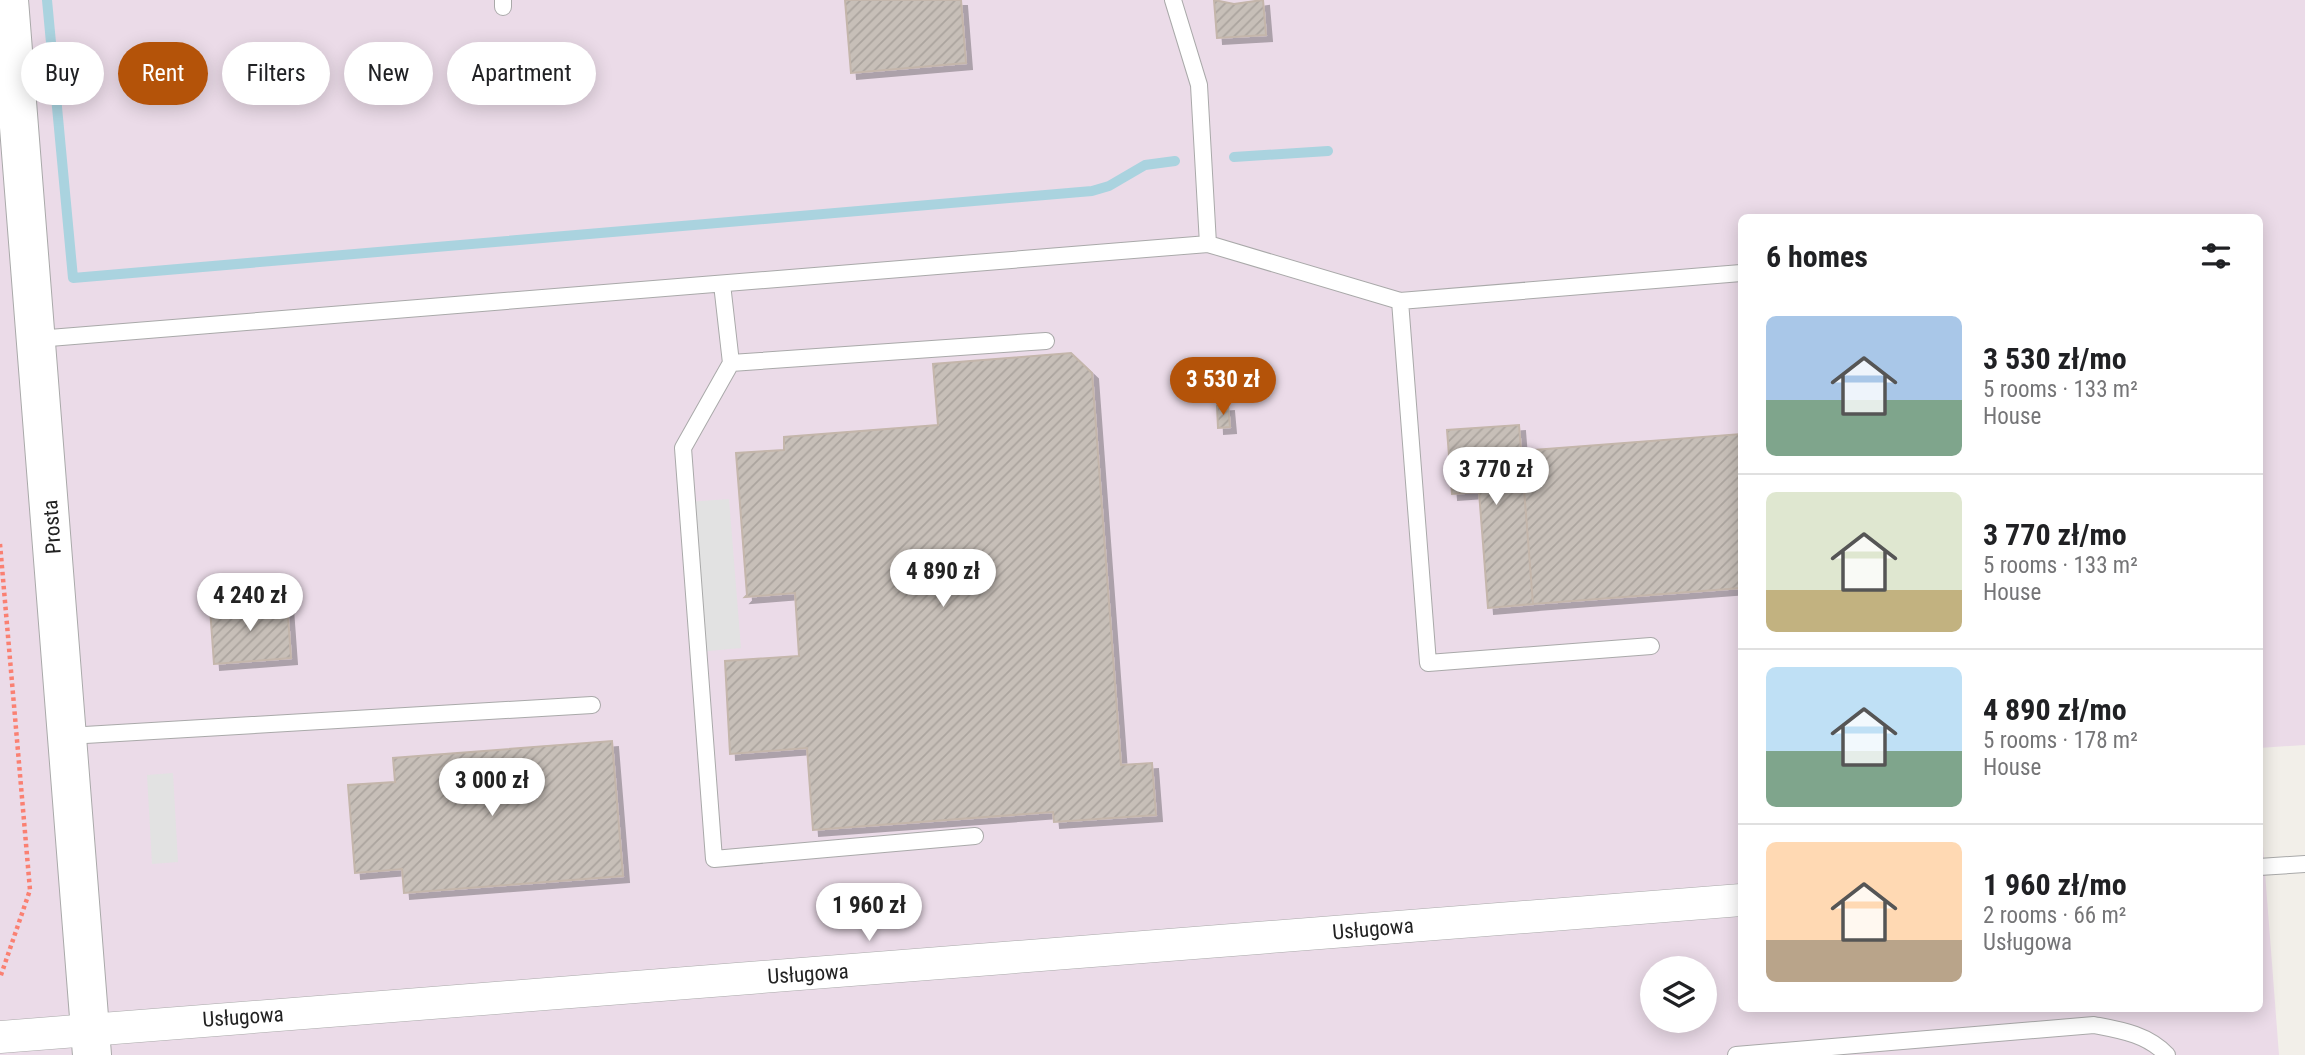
<!DOCTYPE html>
<meta charset="utf-8">
<style>
body{margin:0;font-family:"Roboto Condensed",sans-serif;background:#f2f2f2;color:#202124;height:100vh;display:flex;flex-direction:column;font-size:26px;white-space:nowrap}
*{box-sizing:border-box;margin:0}
p{font-size:23px;color:#757577}
.icon{flex:none;width:38px;height:38px;fill:none;stroke:currentColor;stroke-width:2;stroke-linecap:round;stroke-linejoin:round}
.map{position:relative;flex:1;overflow:hidden}
.panel{position:absolute;left:1738px;top:214px;width:525px;height:798px;display:flex;flex-direction:column;background:#fff;border-radius:10px;box-shadow:0 4px 18px #0003}
.panel>*{flex:none}
.guide{position:absolute;left:21px;top:42px;width:665px;height:63px;display:flex;gap:14px}
.fabs{position:absolute;left:1640px;top:956px;display:grid;gap:14px}
.fabs a{display:grid;place-items:center;width:77px;height:77px;border-radius:50%;background:#fff;box-shadow:0 4px 18px #0003;font-size:35px}
.price{position:absolute;translate:-50% -60px;padding:0 16px;border-radius:24px;background:#fff;color:#222;font-size:23px;line-height:46px;filter:drop-shadow(0 2px 4px #0008)}
.price::after{content:'';position:absolute;left:50%;top:42px;width:21px;height:16px;margin-left:-10px;background:inherit;clip-path:polygon(0 0,100% 0,50% 100%)}
.price.selected{background:#b45309;color:#fff}
ul{padding:0;list-style:none}
li{display:flex;align-items:center;gap:21px;height:175px;padding:0 28px}
li+li{border-top:2px solid #e0e0e0}
li span{display:grid;place-items:center;flex:none;width:196px;height:140px;border-radius:10px;color:#555}
li>.icon{margin-inline-start:auto}
span .icon{width:84px;height:84px;fill:#fffc;stroke-width:1}
li b{font-size:30px}
h2{display:flex;justify-content:space-between;align-items:center;height:84px;padding:0 28px;font-size:30px}
.chip{padding:0 24px;border-radius:32px;background:#fff;box-shadow:0 4px 18px #0003;font-size:24px;line-height:63px}
.chip.selected{background:#b45309;color:#fff}
.map>svg:first-child{display:block}
.industrial{fill:#ebdbe8;fill-rule:evenodd}
.parking{fill:#e2e2e2}
.lines{fill:none;stroke-linecap:round;stroke-linejoin:round}
.stream{stroke:#aad3df;stroke-width:10}
.building{fill:url(#building-hatch);stroke:#c4b6ab;stroke-width:2;filter:url(#shadow)}
.service-casing{stroke:#a9a9a9;stroke-width:18}
.minor-casing{stroke:#a9a9a9;stroke-width:33}
.tertiary-casing{stroke:#a9a9a9;stroke-width:40}
.path{stroke:#fa8072;stroke-width:4.5;stroke-dasharray:3.5 3.5;stroke-linecap:butt}
.service{stroke:#fff;stroke-width:16}
.minor{stroke:#fff;stroke-width:32}
.tertiary{stroke:#fff;stroke-width:38}
.labels{text-anchor:middle;dominant-baseline:central;stroke-width:7;stroke-linejoin:round;paint-order:stroke}
.street-label{font-size:21px;fill:#222;stroke:#fff}
</style>
<div class="map">
<svg width="2305" height="1055" viewBox="0 0 2305 1055">
<defs>
<pattern id="building-hatch" width="6" height="6" patternUnits="userSpaceOnUse" patternTransform="scale(1.75)"><rect width="6" height="6" fill="#c7bfb8"/><path d="M-1 1l2-2M0 6l6-6M5 7l2-2" fill="none" stroke="#aba49e"/></pattern>
<filter id="shadow"><feDropShadow dx="6" dy="6" stdDeviation="0" flood-color="#0004"/></filter>
</defs>
<rect width="100%" height="100%" fill="#f2efe9"/>
<path class="industrial" d="M0,0h2305v745l-46,3v-531h-518v791h518v-214l20,261h-2279zM1652,968h52v52h-52z"/>
<path class="parking" d="M729,499l12,149 -43,4 -11,-150z
M173,773l5,89 -26,2 -5,-89z"/>
<g class="lines">
<path class="stream" d="M47,0l26,278 1019,-87 17,-5 36,-21 30,-4
M1234,157l94,-6"/>
</g>
<path class="building" d="M845,0h116l5,63 -115,10z
M1214,0l20,4 29,-4 3,35 -49,3z
M1071,353l21,20 29,392 31,-2 4,52 -102,7 -1,-10 -240,18 -6,-82 -77,6 -5,-93 74,-5 -4,-63 -50,4 2,-2 -11,-142 48,-3v-13l154,-12 -5,-61z
M1228,405l2,22 -12,1 -1,-22z
M1519,425l14,179 -45,4 -9,-116 -27,2 -5,-64z
M1741,434v154l-208,16 -12,-153z
M287,603l4,55 -77,6 -4,-56z
M612,741l11,135 -219,17 -2,-24 -47,4 -7,-88 47,-3 -2,-24z"/>
<g class="lines">
<g class="service-casing">
<path id="service" d="M503,0v7
M1173,0l26,85 9,159
M722,284l9,79 -48,85 31,411 261,-23
M1400,301l28,362 223,-17
M37,339l1171,-95 192,57 341,-28
M731,363l315,-22
M68,736l524,-31
M2259,867l46,-3
M1736,1055l358,-30c26,5 53,9 73,30"/>
</g>
<g class="minor-casing">
<path id="minor" d="M0,1037l1741,-137"/>
</g>
<g class="tertiary-casing">
<path id="tertiary" d="M9,0l83,1055"/>
</g>
<path class="path" d="M0,544l30,346 -30,88"/>
<use href="#service" class="service"/>
<use href="#minor" class="minor"/>
<use href="#tertiary" class="tertiary"/>
</g>
<g class="labels">
<g class="street-label">
<text transform="translate(52 527) rotate(-94)">Prosta</text>
<text transform="translate(1373 929) rotate(-5)">Usługowa</text>
<text transform="translate(808 974) rotate(-4)">Usługowa</text>
<text transform="translate(243 1017) rotate(-4)">Usługowa</text>
</g>
</g>
</svg>
<div class="fabs">
<a><svg class="icon" aria-label="layers" viewBox="0 0 24 24"><path d="M12 4l9 5-9 5-9-5zM3 14l9 5 9-5"/></svg></a>
</div>
<b class="price selected" style="left:1223px;top:417px">3 530 zł</b>
<b class="price" style="left:1496px;top:507px">3 770 zł</b>
<b class="price" style="left:943px;top:609px">4 890 zł</b>
<b class="price" style="left:250px;top:633px">4 240 zł</b>
<b class="price" style="left:492px;top:818px">3 000 zł</b>
<b class="price" style="left:869px;top:943px">1 960 zł</b>
<div class="guide">
<a class="chip">Buy</a>
<a class="chip selected">Rent</a>
<a class="chip">Filters</a>
<a class="chip">New</a>
<a class="chip">Apartment</a>
</div>
<section class="panel">
<h2>6 homes<svg class="icon" aria-label="filters" viewBox="0 0 24 24"><path d="M4 7h16M4 17h16"/><circle cx="9" cy="7" r="2"/><circle cx="15" cy="17" r="2"/></svg></h2>
<ul>
<li><span style="background:linear-gradient(#a9c7e8 60%,#7fa58c 0)"><svg class="icon" aria-label="home" viewBox="0 0 24 24"><path d="M3 11l9-7 9 7M6 9v11h12V9"/></svg></span><div><b>3 530 zł/mo</b><p>5 rooms · 133 m²</p><p>House</p></div></li>
<li><span style="background:linear-gradient(#dfe7d0 70%,#c2b280 0)"><svg class="icon" aria-label="home" viewBox="0 0 24 24"><path d="M3 11l9-7 9 7M6 9v11h12V9"/></svg></span><div><b>3 770 zł/mo</b><p>5 rooms · 133 m²</p><p>House</p></div></li>
<li><span style="background:linear-gradient(#bfe0f5 60%,#7fa58c 0)"><svg class="icon" aria-label="home" viewBox="0 0 24 24"><path d="M3 11l9-7 9 7M6 9v11h12V9"/></svg></span><div><b>4 890 zł/mo</b><p>5 rooms · 178 m²</p><p>House</p></div></li>
<li><span style="background:linear-gradient(#ffd9b3 70%,#b9a48a 0)"><svg class="icon" aria-label="home" viewBox="0 0 24 24"><path d="M3 11l9-7 9 7M6 9v11h12V9"/></svg></span><div><b>1 960 zł/mo</b><p>2 rooms · 66 m²</p><p>Usługowa</p></div></li>
</ul>
</section>
</div>
